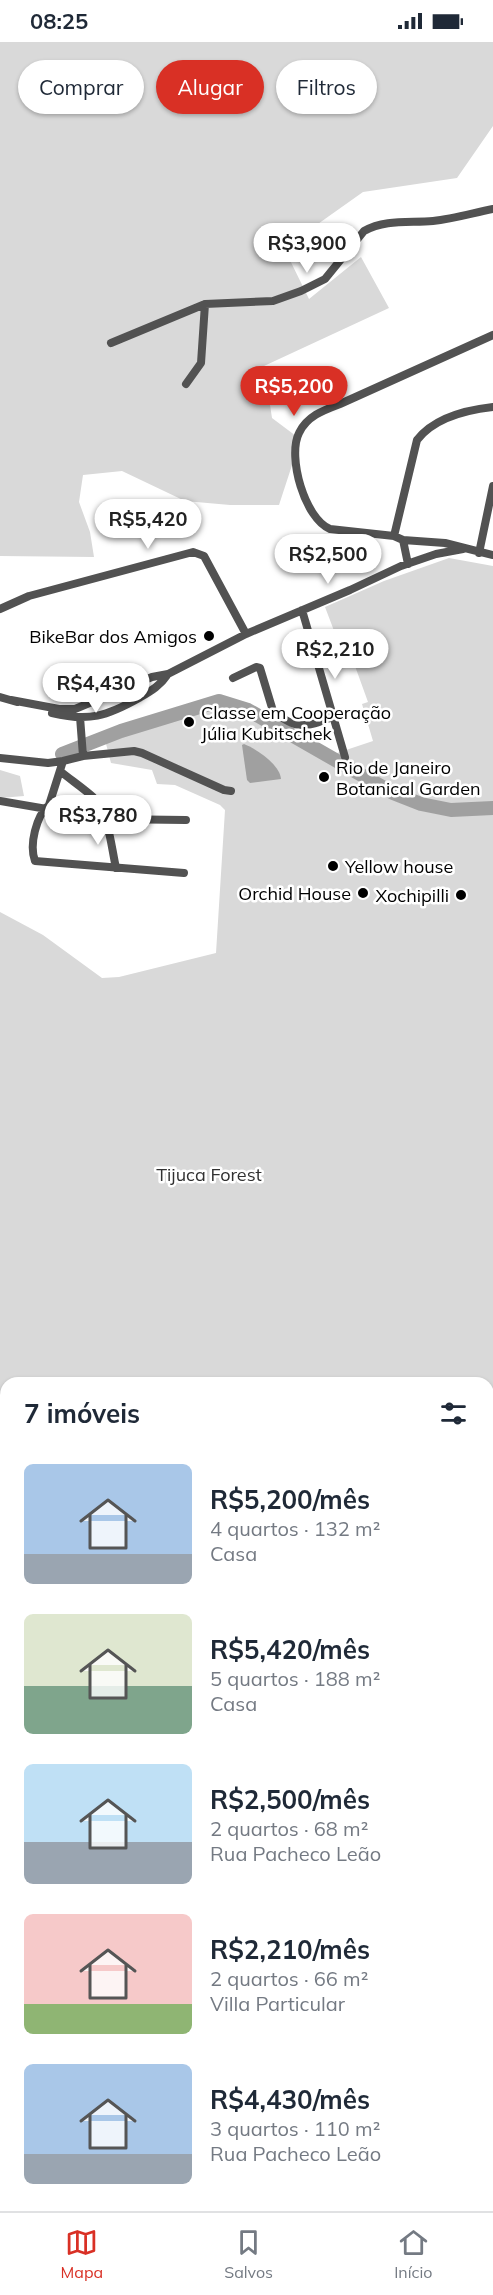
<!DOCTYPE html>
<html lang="pt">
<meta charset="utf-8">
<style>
body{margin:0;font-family:Mulish,sans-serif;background:#f6f6f7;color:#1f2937;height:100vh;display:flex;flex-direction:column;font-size:22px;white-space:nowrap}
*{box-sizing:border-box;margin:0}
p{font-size:20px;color:#747a83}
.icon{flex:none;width:33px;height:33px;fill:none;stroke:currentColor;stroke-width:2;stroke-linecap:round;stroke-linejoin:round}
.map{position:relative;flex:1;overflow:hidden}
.sheet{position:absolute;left:0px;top:1335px;width:494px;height:834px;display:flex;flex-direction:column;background:#fff;border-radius:18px 18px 0 0;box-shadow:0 2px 4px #0004}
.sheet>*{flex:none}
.banner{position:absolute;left:18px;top:18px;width:458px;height:54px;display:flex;gap:12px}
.price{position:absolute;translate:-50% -51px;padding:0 14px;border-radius:21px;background:#fff;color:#222;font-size:20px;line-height:39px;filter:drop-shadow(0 2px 3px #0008)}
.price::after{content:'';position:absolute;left:50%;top:36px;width:18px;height:14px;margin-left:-9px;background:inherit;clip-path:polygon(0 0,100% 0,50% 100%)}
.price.active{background:#d93025;color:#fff}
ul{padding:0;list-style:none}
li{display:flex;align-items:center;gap:18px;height:150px;padding:0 24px}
li span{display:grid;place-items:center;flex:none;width:168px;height:120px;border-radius:9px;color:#555}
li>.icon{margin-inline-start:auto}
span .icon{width:72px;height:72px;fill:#fffc;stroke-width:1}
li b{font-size:26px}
h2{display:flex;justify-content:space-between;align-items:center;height:72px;padding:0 24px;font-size:26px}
.chip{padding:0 21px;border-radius:27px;background:#fff;box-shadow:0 2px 4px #0004;font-size:21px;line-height:54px}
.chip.active{background:#d93025;color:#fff}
.status{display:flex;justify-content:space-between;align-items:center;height:42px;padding:0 30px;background:#fff;direction:ltr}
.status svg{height:16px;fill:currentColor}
.menu{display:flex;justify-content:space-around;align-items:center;height:84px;border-top:2px solid #e0e1e3;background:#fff;font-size:16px;color:#747a83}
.menu a{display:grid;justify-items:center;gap:3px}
.menu .active{color:#d93025}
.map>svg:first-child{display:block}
.green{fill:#d9d9d9}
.water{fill:#a0a0a0}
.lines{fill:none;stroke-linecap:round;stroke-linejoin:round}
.river{stroke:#a0a0a0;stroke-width:14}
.highway-casing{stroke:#dbdbdb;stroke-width:18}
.street{stroke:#525252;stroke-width:8}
.secondary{stroke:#1f1f1f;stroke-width:10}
.highway{stroke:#000;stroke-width:15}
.poi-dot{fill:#000;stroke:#fff;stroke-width:2}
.labels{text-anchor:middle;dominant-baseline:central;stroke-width:5;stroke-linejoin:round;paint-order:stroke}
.poi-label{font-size:18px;fill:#000;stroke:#fff;text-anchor:end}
.park-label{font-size:18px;fill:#303030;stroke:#fff}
</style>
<div class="status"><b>08:25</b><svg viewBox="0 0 49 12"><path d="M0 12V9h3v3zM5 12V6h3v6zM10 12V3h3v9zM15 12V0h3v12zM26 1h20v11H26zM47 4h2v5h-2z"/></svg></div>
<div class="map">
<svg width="493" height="2169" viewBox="0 0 493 2169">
<rect width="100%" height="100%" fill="#fff"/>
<path class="green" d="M0,0h493v84l-36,52 -94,14 -79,56 25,51 52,-42 28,51 -125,58 8,52 24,18 -1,20 -16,49h-49l-45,-4 -63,-30 -39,4 -4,27 11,30 4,25 -94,-1z
M449,516l44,8v875l-5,1v-59h-482v174l-6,-6v-639l43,23 59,43 17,-1 97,-24 9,-143 -5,-5 -45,-20 -18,-1 -5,-14 -41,-7 -6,-23 116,-37 101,55 51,-17 -11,-37 6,-2 -17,-47 -7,2 -19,-50 59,-26z
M0,728l20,6 4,20 -24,2z
M493,1574v138l-5,2v-136z"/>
<path class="water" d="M244,702c13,5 36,21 37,35l-31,4 -3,-3 -5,-35z"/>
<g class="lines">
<path class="river" d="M62,712l59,-23 98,-30 29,9 145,83 28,11 30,6 42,-2"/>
<g class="highway-casing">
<path id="highway" d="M435,2169l3,-6"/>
</g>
<path class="street" d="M493,293l-153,69c-16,6 -33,12 -41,29 -12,24 6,86 31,96l64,7 9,4 42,3 48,12
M111,301l94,-39 68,-3 28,-10 24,-12 39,-48c21,-12 45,-8 69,-10 20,-2 40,-8 60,-12
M186,342l15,-21 4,-59
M394,494l23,-96c17,-22 49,-30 76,-33
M403,498l5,24
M479,511l14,-67
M0,567l29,-13 164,-44 11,4 42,78
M302,568l43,147
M233,636l23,-11 4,1 13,43c23,19 32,17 59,6
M0,655l17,5
M11,658l48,9h16l77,-32 16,-3 78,-40 104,-44 51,-24 35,-12 27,-5
M52,671c37,9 55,3 87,-15 12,-7 21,-12 29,-24
M80,675l3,39
M0,716l48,5 15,-2
M60,729c11,9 23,17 33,26 16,17 18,49 23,71
M0,759l105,18 81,1
M184,831l-149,-12c-6,-16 1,-45 14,-56l14,-44 20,-5 51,-5 8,2 82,37 7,1
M488,1478l5,-1
M488,1557l5,-2
M488,1569l5,-4
M286,2163l1,6
M343,2163l1,6
M369,2163l1,6"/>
<path class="secondary" d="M488,1732l5,-3
M488,1743l5,2
M488,1958l5,-39
M0,1984l6,-4
M0,2012l6,3
M488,2129l5,-9
M488,2140l5,-1
M79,2163l1,6
M450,2169l3,-6
M463,2169l3,-6
M488,2169l5,-17"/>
<use href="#highway" class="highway"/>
</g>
<g class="poi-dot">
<circle cx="209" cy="594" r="6"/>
<circle cx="189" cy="680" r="6"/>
<circle cx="324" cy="735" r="6"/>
<circle cx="333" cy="824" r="6"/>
<circle cx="363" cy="851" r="6"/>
<circle cx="461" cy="853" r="6"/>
</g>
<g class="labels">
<g class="poi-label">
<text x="197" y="594">BikeBar dos Amigos</text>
<text x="201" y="670" text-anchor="start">Classe em Cooperação<tspan x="201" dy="21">Júlia Kubitschek</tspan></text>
<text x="336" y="725" text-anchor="start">Rio de Janeiro<tspan x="336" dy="21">Botanical Garden</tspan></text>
<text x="345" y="824" text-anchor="start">Yellow house</text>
<text x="351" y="851">Orchid House</text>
<text x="449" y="853">Xochipilli</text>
</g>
<g class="park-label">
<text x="209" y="1132">Tijuca Forest</text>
</g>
</g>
</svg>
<b class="price" style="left:307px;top:232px">R$3,900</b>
<b class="price active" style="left:294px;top:375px">R$5,200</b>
<b class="price" style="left:148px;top:508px">R$5,420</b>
<b class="price" style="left:328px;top:543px">R$2,500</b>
<b class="price" style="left:335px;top:638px">R$2,210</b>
<b class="price" style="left:96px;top:672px">R$4,430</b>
<b class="price" style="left:98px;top:804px">R$3,780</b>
<div class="banner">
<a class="chip">Comprar</a>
<a class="chip active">Alugar</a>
<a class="chip">Filtros</a>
</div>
<section class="sheet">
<h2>7 imóveis<svg class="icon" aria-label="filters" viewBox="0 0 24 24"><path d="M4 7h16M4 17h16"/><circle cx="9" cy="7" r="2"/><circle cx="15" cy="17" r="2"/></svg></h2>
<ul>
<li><span style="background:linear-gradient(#a9c7e8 75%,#9aa5b1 0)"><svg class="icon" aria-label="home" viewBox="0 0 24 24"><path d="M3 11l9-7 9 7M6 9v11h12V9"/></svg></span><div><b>R$5,200/mês</b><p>4 quartos · 132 m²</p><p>Casa</p></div></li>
<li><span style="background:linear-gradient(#dfe7d0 60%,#7fa58c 0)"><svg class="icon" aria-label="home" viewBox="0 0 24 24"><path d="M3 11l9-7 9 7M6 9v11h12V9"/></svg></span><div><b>R$5,420/mês</b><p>5 quartos · 188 m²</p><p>Casa</p></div></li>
<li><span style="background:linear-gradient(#bfe0f5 65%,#9aa5b1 0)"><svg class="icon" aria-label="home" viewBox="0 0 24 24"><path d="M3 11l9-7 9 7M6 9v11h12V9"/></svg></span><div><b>R$2,500/mês</b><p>2 quartos · 68 m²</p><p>Rua Pacheco Leão</p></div></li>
<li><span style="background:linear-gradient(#f6c9c9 75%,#8fb573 0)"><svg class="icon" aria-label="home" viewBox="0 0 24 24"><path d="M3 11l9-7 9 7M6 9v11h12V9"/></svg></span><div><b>R$2,210/mês</b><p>2 quartos · 66 m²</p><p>Villa Particular</p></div></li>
<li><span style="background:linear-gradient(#a9c7e8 75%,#9aa5b1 0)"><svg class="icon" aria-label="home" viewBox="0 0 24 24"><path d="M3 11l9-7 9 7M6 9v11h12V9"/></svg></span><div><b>R$4,430/mês</b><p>3 quartos · 110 m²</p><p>Rua Pacheco Leão</p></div></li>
</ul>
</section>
</div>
<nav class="menu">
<a class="active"><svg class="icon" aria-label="map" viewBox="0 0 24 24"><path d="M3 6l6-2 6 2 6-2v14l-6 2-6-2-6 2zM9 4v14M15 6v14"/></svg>Mapa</a>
<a><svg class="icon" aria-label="saved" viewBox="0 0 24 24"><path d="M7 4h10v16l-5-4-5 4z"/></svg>Salvos</a>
<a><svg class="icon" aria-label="home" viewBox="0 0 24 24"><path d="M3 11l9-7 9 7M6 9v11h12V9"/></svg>Início</a>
</nav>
